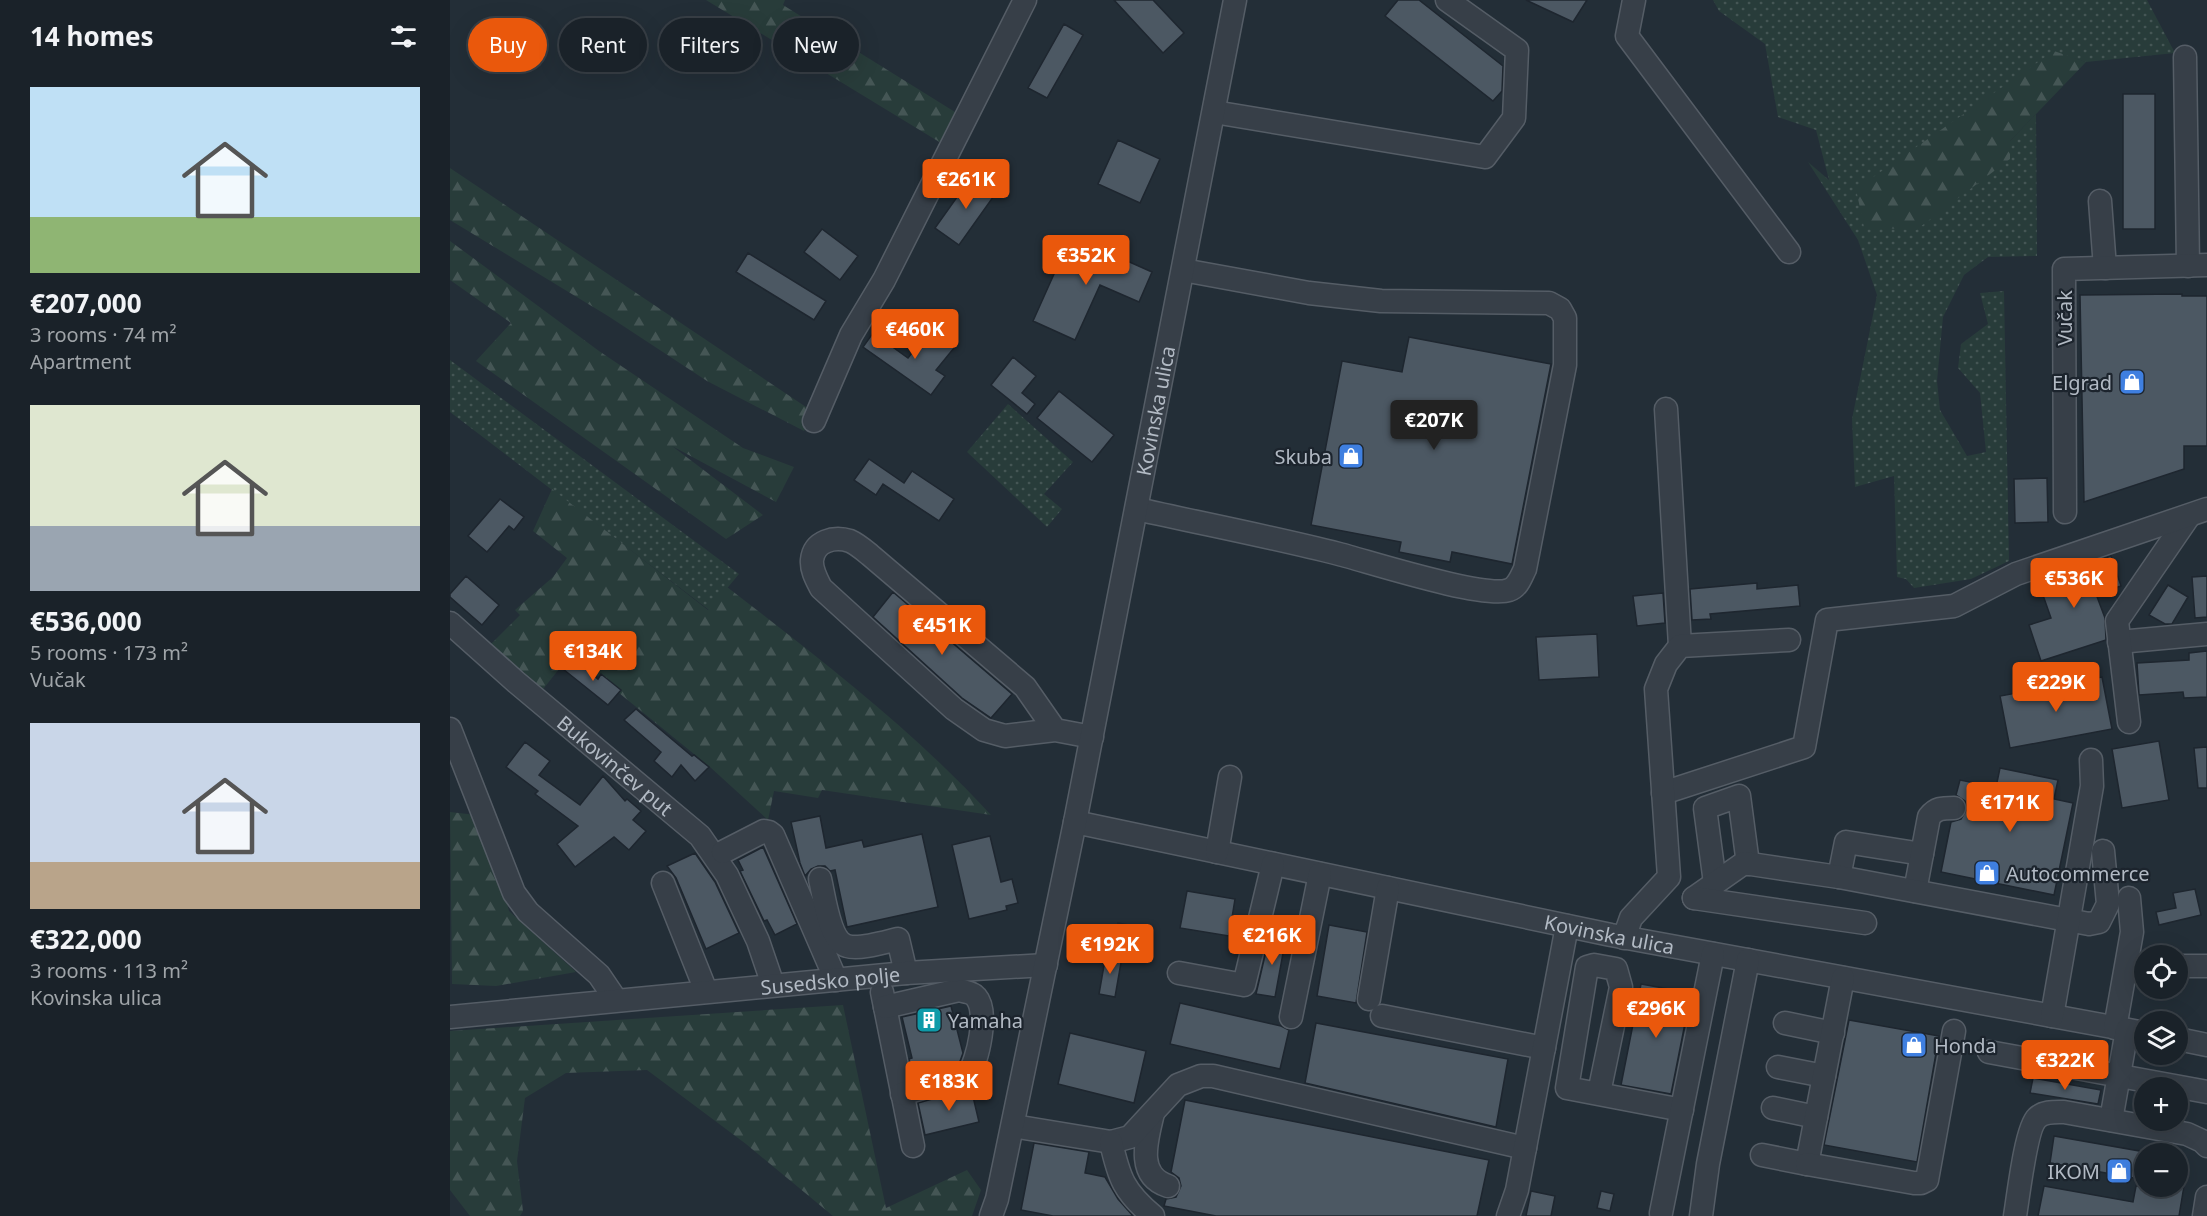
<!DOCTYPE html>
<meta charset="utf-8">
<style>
body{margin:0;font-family:"Noto Sans",sans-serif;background:#272f35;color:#f1f3f6;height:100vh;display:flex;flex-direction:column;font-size:22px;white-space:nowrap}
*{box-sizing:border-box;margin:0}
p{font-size:20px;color:#9fa4a8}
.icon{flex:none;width:33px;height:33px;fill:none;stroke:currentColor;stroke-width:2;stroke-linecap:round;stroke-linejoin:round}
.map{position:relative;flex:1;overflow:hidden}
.drawer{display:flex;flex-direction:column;background:#1a2229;width:450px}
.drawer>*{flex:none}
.guide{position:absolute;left:18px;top:18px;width:570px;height:54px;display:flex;gap:12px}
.tools{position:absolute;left:1684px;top:945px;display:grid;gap:12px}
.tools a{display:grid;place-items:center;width:54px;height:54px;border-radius:50%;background:#1a2229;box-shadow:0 6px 24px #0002,0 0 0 2px #383f46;font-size:30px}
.price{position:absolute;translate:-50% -51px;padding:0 14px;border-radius:6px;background:#ea580c;color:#fff;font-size:20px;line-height:39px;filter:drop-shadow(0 2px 3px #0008)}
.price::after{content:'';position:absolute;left:50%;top:36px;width:18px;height:14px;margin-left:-9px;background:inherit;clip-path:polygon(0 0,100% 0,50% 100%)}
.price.selected{background:#222;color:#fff}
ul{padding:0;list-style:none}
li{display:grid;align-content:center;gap:12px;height:318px;padding:0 30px}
li span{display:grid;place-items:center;height:186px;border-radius:0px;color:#555}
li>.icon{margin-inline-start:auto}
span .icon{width:108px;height:108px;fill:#fffc;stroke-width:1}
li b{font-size:26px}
h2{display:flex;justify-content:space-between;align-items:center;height:72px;padding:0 30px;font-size:26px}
.tag{padding:0 21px;border-radius:27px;background:#1a2229;box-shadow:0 6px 24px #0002,0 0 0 2px #383f46;font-size:21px;line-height:54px}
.tag.selected{background:#ea580c;color:#fff}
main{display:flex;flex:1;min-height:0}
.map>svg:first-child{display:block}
.grass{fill:url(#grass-dots)}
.forest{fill:url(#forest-firs)}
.building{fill:#4c5863;stroke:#1e262f;stroke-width:1.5}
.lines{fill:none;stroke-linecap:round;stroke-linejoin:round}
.minor-casing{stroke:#555d66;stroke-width:25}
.minor{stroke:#373f48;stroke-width:22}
.labels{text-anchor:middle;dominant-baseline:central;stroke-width:4.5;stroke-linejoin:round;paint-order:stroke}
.street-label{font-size:20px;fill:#b2bac4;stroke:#1c242d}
.poi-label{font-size:20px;fill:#b2bac4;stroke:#1c242d;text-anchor:end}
</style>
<main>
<section class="drawer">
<h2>14 homes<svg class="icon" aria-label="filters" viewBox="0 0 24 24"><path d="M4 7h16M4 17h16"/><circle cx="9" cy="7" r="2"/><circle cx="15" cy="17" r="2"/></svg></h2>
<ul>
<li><span style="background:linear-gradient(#bfe0f5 70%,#8fb573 0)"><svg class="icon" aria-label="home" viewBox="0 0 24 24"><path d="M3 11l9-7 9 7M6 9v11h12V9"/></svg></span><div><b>€207,000</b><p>3 rooms · 74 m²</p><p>Apartment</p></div></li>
<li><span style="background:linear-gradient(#dfe7d0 65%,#9aa5b1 0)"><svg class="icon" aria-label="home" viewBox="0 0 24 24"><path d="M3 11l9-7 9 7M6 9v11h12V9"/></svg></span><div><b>€536,000</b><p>5 rooms · 173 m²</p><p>Vučak</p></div></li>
<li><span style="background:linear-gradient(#c9d6e8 75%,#b9a48a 0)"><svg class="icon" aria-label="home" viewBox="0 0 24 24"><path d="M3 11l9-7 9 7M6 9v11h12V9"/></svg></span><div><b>€322,000</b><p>3 rooms · 113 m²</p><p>Kovinska ulica</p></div></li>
</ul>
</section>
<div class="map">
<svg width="1757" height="1216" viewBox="0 0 1757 1216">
<defs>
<pattern id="grass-dots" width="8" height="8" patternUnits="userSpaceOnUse" patternTransform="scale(1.5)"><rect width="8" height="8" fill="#283c3a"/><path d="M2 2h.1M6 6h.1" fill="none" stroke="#455655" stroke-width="1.8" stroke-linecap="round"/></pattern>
<pattern id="forest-firs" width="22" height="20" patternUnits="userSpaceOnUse" patternTransform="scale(1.5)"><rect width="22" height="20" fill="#283c3a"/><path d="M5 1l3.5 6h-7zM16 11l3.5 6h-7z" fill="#455655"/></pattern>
</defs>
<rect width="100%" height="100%" fill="#232e37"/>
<path class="grass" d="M1263,0h434l28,53 -89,9 -32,-10 -44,89 26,-27 1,142 -49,1 -24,18 -21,42 -6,64 3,29 27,46 19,-4 -6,-59 -22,-25 3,-24 27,-20 -8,-31 24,-2 5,270 -38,18 -57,9 -8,-9 -9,-2 -3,-101 -39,11 -3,-68 25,-124 -19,-55 -50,-78 21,18 -13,-50 -38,-13 -13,-73 -46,-33z
M0,360l289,214 -30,36 -259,-198z
M558,404l65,58 -29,32 18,15 -15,18 -80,-75z"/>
<path class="forest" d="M256,0h79l-2,5 172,107 -14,31z
M1604,51l32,11 -76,79v18l-94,71 -52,-3 -8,-38z
M0,168l365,245 -11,18 -97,-50 -99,-65 -158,-96z
M0,241l149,110 144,97 51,19 -18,35 -104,-56 91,69 -37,24 -250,-178 35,-38 -61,-43z
M102,489l156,121 19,-23c92,71 185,142 264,228l-169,-25 -4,8 -44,-7 -6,29 -58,-53 -139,-113 -31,39 -53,-45 33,-33 -5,-5 38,-33 14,-19 -34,-27z
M0,812l35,4 24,95 67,61 -80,14 -44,-2z
M393,1005l43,203 81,-38 14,20 -9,26h-139l-87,-72 -99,-74 -81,3 -41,25 -8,63 6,50 -3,5h-50l-20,-26v-159z"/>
<path class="building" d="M664,0h39l31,33 -21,20z
M948,0h21l84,66 -1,25 -9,10 -108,-85z
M1076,0h61l-14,22z
M614,24l19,11 -36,63 -19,-10z
M1673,94h32v135h-32z
M668,140l42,19 -20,44 -42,-19z
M522,176l24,17 -37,52 -24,-17z
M372,229l36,27 -18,24 -36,-28z
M621,236l81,36 -13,30 -39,-17 -25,55 -42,-19z
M298,253l78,48 -12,19 -78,-48z
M1732,294v2h25v150h-23v23l-100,33 -4,-207z
M480,330l24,18 -18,22 9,6 -14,19 -68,-48 10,-14 35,25z
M959,337l142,27 -39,200 -60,-12 -2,10 -51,-10 2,-10 -90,-17 31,-164 60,11z
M563,357l23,19 -14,17 13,11 -8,10 -36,-29z
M609,391l55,44 -22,27 -55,-44z
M419,459l35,24 8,-12 42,28 -15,22 -56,-37 -7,11 -22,-15z
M1597,478l1,44 -33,1 -1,-44z
M50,499l24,18 -10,13 -5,-4 -22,26 -19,-16z
M1661,556l10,30 -25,8 9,24 1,22 -65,21 -12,-36 22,-7 -13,-37z
M16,576l33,29 -17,20 -32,-28v-3z
M1757,576v41l-12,1 -3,-41z
M1307,583v6l41,-4 2,21 -90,8 1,5 -19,1 -2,-31z
M1718,585l20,12 -16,27h-7l-16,-9z
M443,592l119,102 -21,24 -29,-20 -89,-81z
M1213,593l2,30 -28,3 -4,-30z
M1147,634l2,43 -60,3 -3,-43z
M1757,651v46l-23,1 -1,-6 -44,3 -2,-32 52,-3v-7z
M122,658l26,21 3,-5 20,16 -13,15 -45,-36z
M1652,677l10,52 -102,19 -10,-52z
M186,709l56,47 2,-1 15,12 -14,14 -14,-16 -9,12 -18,-16 7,-9 -37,-32z
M1709,741l10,59 -47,8 -10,-59z
M75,742l25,19 -11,14 41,30 23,-29 22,25 2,-2 14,12 -8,9 13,11 -17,19 -15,-13 -39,30 -18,-23 21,-18 -43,-32 3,-3 -32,-24z
M1757,747v41h-9l-4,-40z
M1550,768l58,12 -4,19 19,4 -19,92 -113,-23 10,-50 10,-3 6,-10 -2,-8 -9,-6 4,-15 36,7z
M370,816l6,32 36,-8 2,7 58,-13 16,73 -91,20 -12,-57 -5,1 -5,-5h-7l-7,3 -6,7 -5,-13 -9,-41z
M540,836l11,46 11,-3 6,24 -12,3 1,4 -38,9 -17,-74z
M313,847l34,77 -22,11 -8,-15 -3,1 -24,-50 3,-1 -5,-10z
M245,853l20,29 24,51 -33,16 -30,-71 -9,-12z
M1745,889l6,26 -42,10 -3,-13 20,-4 -3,-15z
M737,891l48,8 -6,37 -49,-8z
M668,923l16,3 -5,30 -16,-3z
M879,925l38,7 -11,71 -39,-7z
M820,934l16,3 -11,60 -19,-3z
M656,954l16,3 -7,40 -16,-3z
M1191,984l50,9 -20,101 -50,-9z
M730,1003l101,23 8,4 -9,39 -110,-25z
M501,1006l12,47 -4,11 -46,13 -4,-18 3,-1 -10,-41z
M1399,1020l90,16 -22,126 -93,-17z
M866,1023l192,36 -12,68 -191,-44z
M620,1033l76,18 -12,52 -76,-19z
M1583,1078l68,12 -3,14 -68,-11z
M521,1088l8,34 -54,13 -7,-32z
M735,1100l304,60 -12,56h-261l-52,-10 2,-7 10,-2 5,-11 -2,-8 -8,-6z
M1604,1136l91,16v28l-95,-17z
M584,1143l55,9 -4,21 20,4 13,22 15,17h-80l-32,-6z
M1594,1186l89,16 3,-16h48l-5,30h-141z
M1081,1191l24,5 -4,20h-25z
M1151,1191l13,3 -4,17 -13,-3z"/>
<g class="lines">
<g class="minor-casing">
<g id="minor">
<path d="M1184,0l-7,36 162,216"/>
<path d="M1735,57l3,209"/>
<path d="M764,112l271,45 29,-39 3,-68 -70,-50"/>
<path d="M1650,201l5,67"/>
<path d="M1216,409l14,237"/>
<path d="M364,421l37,-86 33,-55 141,-280"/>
<path d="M687,509c67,15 135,28 202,45 31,8 145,45 170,36 9,-3 12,-13 16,-21l40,-204v-47l-5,-9 -11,-6 -168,-2 -72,-8 -126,-23"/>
<path d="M1615,512l-1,-243 143,-4"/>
<path id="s1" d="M0,623l66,59 184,154 27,39 31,66 15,44"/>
<path d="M1669,642l88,-8"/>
<path d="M1679,722l-12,-101 72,-105"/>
<path d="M0,729l64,164 14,19 71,63 17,25"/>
<path d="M605,730l-30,-43 -155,-132c-6,-5 -13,-11 -20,-14 -16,-5 -36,0 -38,19 -1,10 5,20 9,28l133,121 30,21 21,6 50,-6 37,7"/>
<path d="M1213,793l141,-46 23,-127 127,-14 62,-32 191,-65"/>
<path id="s2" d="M625,822l536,113 534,98"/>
<path d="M273,852l41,-21 5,1 4,3 63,145"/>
<path d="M767,852l13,-75"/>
<path d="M1389,877l7,-35 76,12"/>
<path d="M370,879c4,16 9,62 27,67 12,4 38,-4 51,-7l8,34"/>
<path d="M213,883l43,108"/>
<path d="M1265,883l-10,-75 34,-12 9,68"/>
<path d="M1465,891l14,-74c7,-9 13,-9 25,-9"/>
<path d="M1244,898l50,-35 95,14 250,47 10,-2 9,-18 -5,-53"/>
<path d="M1244,898l171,25"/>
<path d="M1174,938l7,-20 38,-41 -13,-188 10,-25 14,-18 109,-6"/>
<path d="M1728,966h29"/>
<path d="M729,973l65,12 29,-121"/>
<path d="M432,992l31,154"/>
<path d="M919,999l19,-111"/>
<path d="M435,1007l74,-17c6,2 13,2 17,7 13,15 2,63 -8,78l-66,19"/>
<path d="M932,1016l162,32"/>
<path d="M1602,1016l40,-230 -1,-26"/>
<path id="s3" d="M0,1017l456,-44 140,-8"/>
<path d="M841,1017l29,-143"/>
<path d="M1335,1023l48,10"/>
<path d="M1665,1028l17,-96 -3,-34"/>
<path d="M1728,1039l29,6"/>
<path d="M1539,1052l218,40"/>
<path d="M1328,1067l46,9"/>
<path d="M1149,1093l22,-106 -5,-18 -22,-4 -7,2 -20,121 115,22"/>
<path d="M1323,1108l43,9"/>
<path d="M703,1113c-6,26 -18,62 15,73"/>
<path d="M1661,1120l16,-90"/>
<path d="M563,1126l98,16 19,-5 48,-52 23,-9h12l312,72"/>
<path d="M661,1142c8,36 13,50 42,74"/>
<path d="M1312,1155l45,9 36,-186"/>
<path d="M1357,1164l107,19h7l6,-3 27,-149"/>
<path d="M1211,1213l52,-259"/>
<path id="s4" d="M541,1216l6,-17 78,-377 160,-822"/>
<path d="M1058,1216l9,-26 50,-264"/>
<path d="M1251,1216l7,-52 40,-204"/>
<path d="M1565,1216c3,-18 11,-88 22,-98 7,-7 18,-6 27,-6l123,22 15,7 5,5"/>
<path d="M1754,1216l3,-19"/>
</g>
</g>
<use href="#minor" class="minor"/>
</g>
<defs>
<g id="shop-square" transform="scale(1.35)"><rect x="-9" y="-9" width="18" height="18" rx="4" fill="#3f7fe0" stroke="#1c242d"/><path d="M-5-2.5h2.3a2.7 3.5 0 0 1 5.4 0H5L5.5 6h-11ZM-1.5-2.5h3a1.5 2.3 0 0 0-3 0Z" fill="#fff"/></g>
<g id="building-square" transform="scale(1.35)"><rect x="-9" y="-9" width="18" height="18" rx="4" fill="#0f9aa8" stroke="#1c242d"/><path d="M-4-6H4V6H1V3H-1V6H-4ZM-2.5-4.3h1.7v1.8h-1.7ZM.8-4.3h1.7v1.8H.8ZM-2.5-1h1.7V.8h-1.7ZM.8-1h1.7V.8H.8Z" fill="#fff"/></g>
</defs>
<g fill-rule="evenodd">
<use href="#shop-square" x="1682" y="382"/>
<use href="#shop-square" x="901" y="456"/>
<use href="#shop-square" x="1537" y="873"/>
<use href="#building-square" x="479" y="1020"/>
<use href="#shop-square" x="1464" y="1045"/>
<use href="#shop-square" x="1669" y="1171"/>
</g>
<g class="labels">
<g class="street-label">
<text transform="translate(1614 318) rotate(-90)">Vučak</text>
<text stroke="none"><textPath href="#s4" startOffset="822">Kovinska ulica</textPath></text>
<text stroke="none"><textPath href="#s1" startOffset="218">Bukovinčev put</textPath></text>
<text stroke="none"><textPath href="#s2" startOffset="546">Kovinska ulica</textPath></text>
<text stroke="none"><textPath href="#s3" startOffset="382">Susedsko polje</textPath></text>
</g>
<g class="poi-label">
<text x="1662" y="382">Elgrad</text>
<text x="882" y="456">Skuba</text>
<text x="1556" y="873" text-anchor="start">Autocommerce</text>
<text x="498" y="1020" text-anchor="start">Yamaha</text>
<text x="1484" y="1045" text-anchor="start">Honda</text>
<text x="1650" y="1171">IKOM</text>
</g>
</g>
</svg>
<div class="tools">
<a><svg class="icon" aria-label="locate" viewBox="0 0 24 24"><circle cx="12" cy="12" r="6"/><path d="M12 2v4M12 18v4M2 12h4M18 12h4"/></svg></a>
<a><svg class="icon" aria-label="layers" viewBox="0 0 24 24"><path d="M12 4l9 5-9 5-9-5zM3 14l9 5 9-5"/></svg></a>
<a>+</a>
<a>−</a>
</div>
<b class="price" style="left:516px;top:210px">€261K</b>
<b class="price" style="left:636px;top:286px">€352K</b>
<b class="price" style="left:465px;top:360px">€460K</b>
<b class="price selected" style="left:984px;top:451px">€207K</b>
<b class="price" style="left:1624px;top:609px">€536K</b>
<b class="price" style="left:492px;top:656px">€451K</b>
<b class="price" style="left:143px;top:682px">€134K</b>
<b class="price" style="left:1606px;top:713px">€229K</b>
<b class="price" style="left:1560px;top:833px">€171K</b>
<b class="price" style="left:822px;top:966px">€216K</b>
<b class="price" style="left:660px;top:975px">€192K</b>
<b class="price" style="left:1206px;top:1039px">€296K</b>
<b class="price" style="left:1615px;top:1091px">€322K</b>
<b class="price" style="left:499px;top:1112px">€183K</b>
<div class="guide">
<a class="tag selected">Buy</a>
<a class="tag">Rent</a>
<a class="tag">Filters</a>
<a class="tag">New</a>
</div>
</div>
</main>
